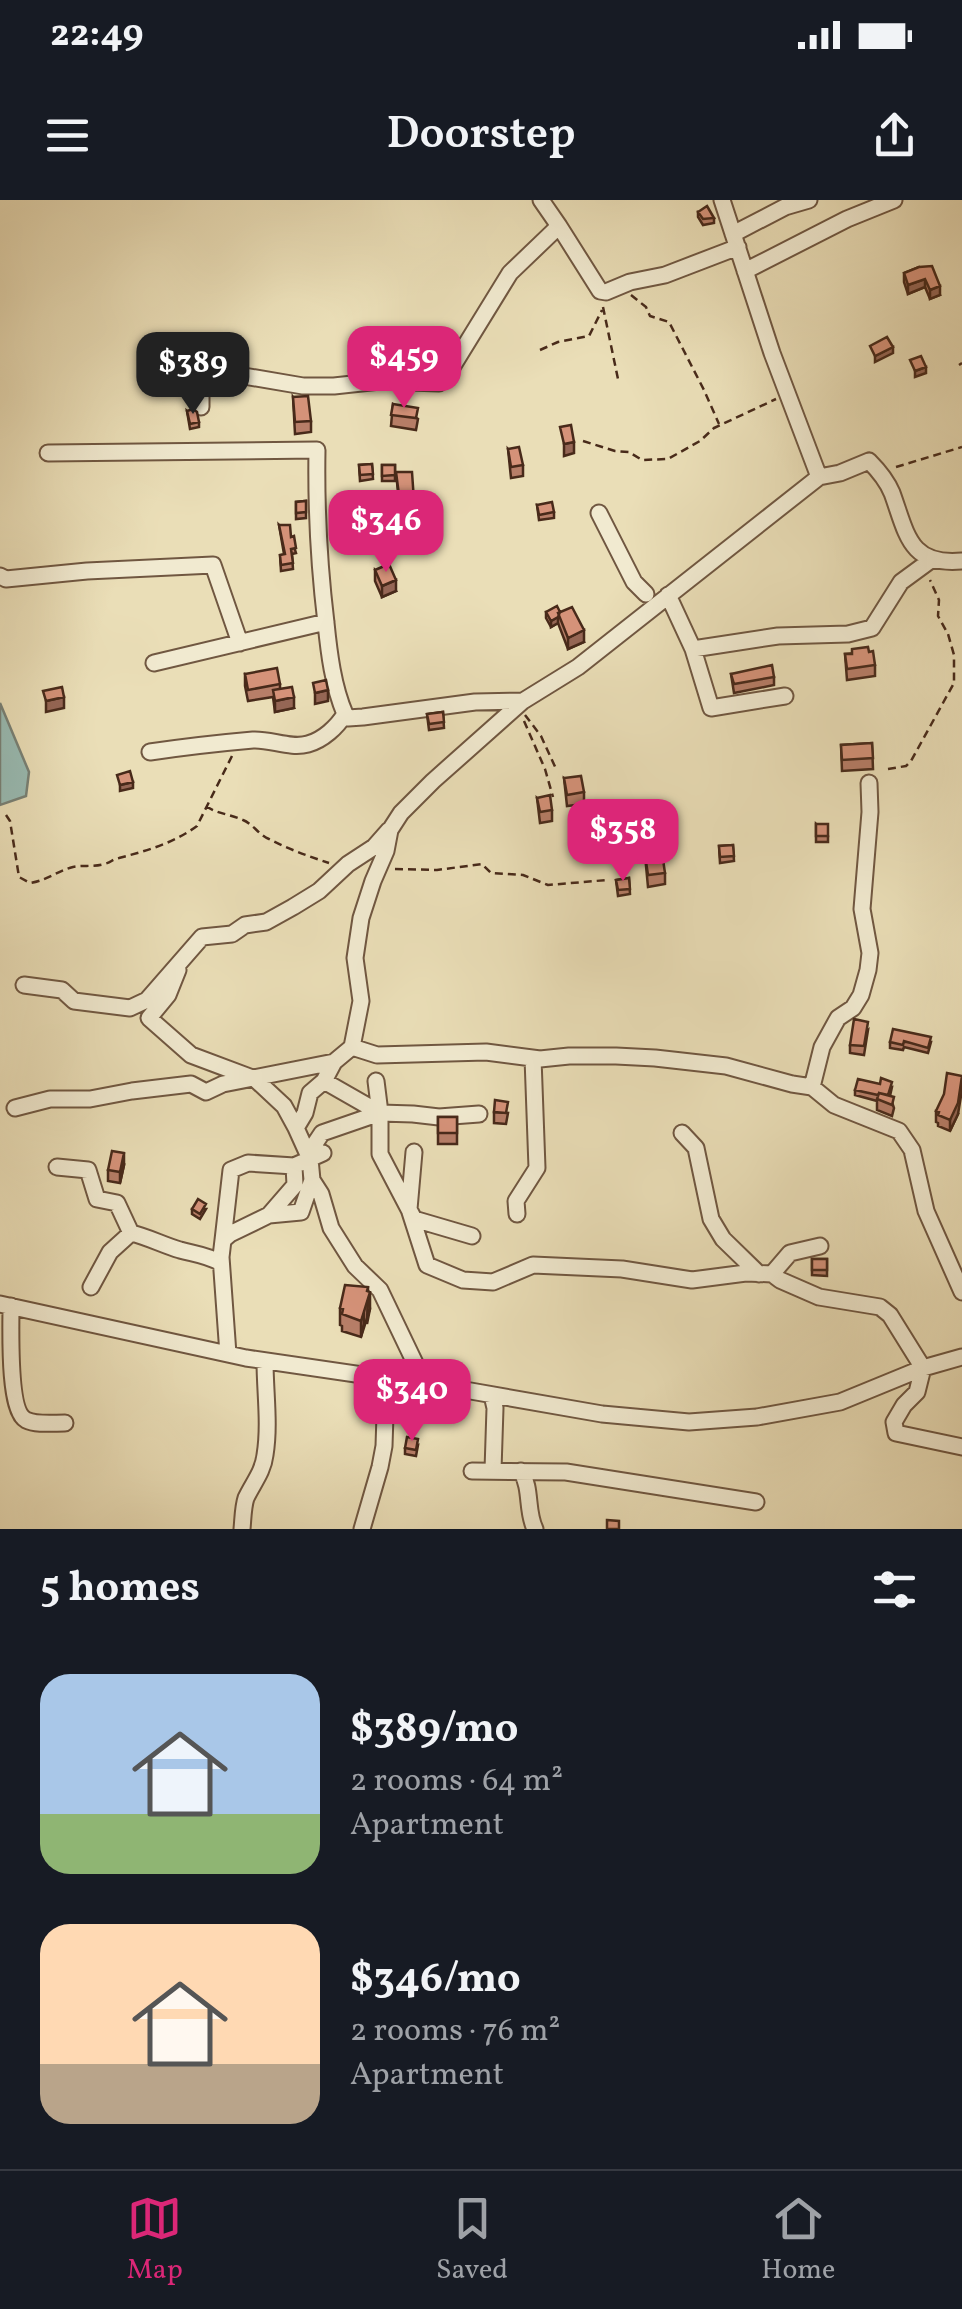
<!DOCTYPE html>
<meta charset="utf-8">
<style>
body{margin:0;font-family:Vollkorn,serif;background:#242831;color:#f1f3f6;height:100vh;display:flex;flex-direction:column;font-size:38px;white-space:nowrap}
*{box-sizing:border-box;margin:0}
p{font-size:32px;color:#9ea1a6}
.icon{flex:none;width:55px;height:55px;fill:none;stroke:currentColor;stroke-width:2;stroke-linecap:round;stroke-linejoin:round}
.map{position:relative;height:1329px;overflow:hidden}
.drawer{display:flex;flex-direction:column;background:#171b24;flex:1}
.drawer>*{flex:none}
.price{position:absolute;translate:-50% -85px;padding:0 22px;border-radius:20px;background:#db2777;color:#fff;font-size:32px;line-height:65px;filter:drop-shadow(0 2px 5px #0008)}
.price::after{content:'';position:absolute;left:50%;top:60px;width:30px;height:22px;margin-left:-15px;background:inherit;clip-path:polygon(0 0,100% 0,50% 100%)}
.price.selected{background:#222;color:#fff}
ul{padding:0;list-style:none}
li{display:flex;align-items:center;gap:30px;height:250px;padding:0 40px}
li span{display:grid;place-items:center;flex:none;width:280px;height:200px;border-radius:30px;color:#555}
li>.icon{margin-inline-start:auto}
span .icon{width:120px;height:120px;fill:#fffc;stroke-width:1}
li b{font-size:42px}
h2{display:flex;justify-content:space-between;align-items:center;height:120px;padding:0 40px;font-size:42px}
.status{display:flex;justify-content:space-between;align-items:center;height:70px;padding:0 50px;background:#171b24;direction:ltr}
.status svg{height:28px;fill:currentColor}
header{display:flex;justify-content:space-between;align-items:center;height:130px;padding:0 40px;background:#171b24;font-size:45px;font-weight:600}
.tabs{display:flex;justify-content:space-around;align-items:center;height:140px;border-top:2px solid #363941;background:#171b24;font-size:28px;color:#9ea1a6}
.tabs a{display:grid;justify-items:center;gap:5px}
.tabs .selected{color:#db2777}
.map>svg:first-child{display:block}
.water{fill:#98bbb3;stroke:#788176;stroke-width:2.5}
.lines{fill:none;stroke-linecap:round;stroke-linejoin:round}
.street-casing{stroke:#705741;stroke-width:19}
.path{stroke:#482a1a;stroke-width:2.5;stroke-dasharray:8 5;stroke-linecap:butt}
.street{stroke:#f1ead0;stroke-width:15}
.wall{fill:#b77e68;stroke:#482a1a;stroke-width:2.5}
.shaded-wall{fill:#956655;stroke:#482a1a;stroke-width:2.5}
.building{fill:#d59279;stroke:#482a1a;stroke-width:2.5}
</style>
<div class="status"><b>22:49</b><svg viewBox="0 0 49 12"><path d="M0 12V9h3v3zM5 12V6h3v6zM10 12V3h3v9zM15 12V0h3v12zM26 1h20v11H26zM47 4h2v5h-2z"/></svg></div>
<header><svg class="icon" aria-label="menu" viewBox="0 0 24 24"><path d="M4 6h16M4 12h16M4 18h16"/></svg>Doorstep<svg class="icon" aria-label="share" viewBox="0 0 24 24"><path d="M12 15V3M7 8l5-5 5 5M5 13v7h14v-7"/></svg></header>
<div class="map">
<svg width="962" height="1329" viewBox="0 0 962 1329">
<rect width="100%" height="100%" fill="#eadeb7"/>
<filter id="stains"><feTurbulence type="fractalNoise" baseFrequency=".002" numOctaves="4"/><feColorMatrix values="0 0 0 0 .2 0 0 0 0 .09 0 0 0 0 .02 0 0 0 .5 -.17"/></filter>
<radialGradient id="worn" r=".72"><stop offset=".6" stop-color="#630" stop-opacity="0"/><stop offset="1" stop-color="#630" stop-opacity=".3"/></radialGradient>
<path class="water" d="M0,503l29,69 -3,24 -26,9z"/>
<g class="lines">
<g class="street-casing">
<path id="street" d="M722,0l50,153 47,124
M559,26l41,65 6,1 24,-10 35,-7 73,-28
M733,34l52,-27 24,-7
M745,71l102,-52 47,-19
M201,207v-23l43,-8 59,10h31l46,-5 59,2 7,-6 64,-104 49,-47 -18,-26
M48,253l269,-3c-1,58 2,115 9,173 3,30 7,63 19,91l3,4 15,-1 112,-15 48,-1
M599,313l35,69 12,12
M0,376l6,3 81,-8 126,-6 27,78
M668,395l25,54 18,59 74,-12
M693,449l85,-13 70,-2 24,-6 29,-46 30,-22
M154,463l172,-41
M150,552c34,-5 69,-9 103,-12 18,-1 37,9 55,4 15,-4 29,-17 37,-30
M178,770l-10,25 -19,23 42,37 64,24 29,27 12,22
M24,785l38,5 12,11 56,7 17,-8 55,-63 30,-3 13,-9 21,-3 27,-15 26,-16 29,-27 26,-17 15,-17
M352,847l25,8 109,-3 54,7 29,-3h47l39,2 71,8 66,18 20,3 22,18 65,26 13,19 14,61 36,81
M324,881l56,32
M376,881l4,32v41l34,65 58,17
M812,887l10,-40 16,-29 15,-10 8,-13 7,-25 2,-17 -8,-44 8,-97 -1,-29
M15,908l35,-9h40l42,-8 59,-7 15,8 17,-8 111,-22
M682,933l14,15 15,71 12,20 36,35
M414,952l-5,57 18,56 36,15 30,2 40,-17 89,4 70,11 54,-7 26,1 8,6 39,17 61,10 10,8 33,53 -6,24 -13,13 -10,17 2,11 66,14
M308,954l14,-21 58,-20 33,1 26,3 40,-3
M57,967l31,3 9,29 20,4 14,30c17,4 32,12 49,17 15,4 27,5 41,13
M517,1014l-1,-13 21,-33 -4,-110
M269,1015l32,-3 11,-32
M223,1040l8,-70 17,-7 46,3
M772,1074l18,-21 30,-7
M91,1087l19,-35 21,-19
M0,1104l246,54 219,32 137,24 87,8 68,-5 83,-15 83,-34 39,-11
M11,1106c0,22 -3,105 15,114 10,5 27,3 39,3
M228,1154l-7,-97 2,-17 7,-6 39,-19 26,-30 -1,-19 29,-13
M425,1184l-45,-94 -25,-24 -24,-38 -10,-34 -9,-14 -2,-21 -14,-31 9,-15 5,-20 14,-12 10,-19 18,-15 9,-46 -6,-43 6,-40 12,-37 13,-30 4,-21 11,-17 32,-32 90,-80 55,-34 241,-190 21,-4 29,-12c9,9 18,20 23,32 15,41 17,73 70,68
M492,1195l3,13 -2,62
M472,1271l94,1 190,30
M521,1271c11,18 5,40 14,58
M242,1329c1,-10 1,-22 4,-31 7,-15 17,-26 19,-43 5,-31 0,-63 0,-94
M362,1329l18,-62 4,-21 1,-31 9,-35"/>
</g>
<path class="path" d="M631,95l15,12 4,9 19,6 35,68 15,34
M603,107l15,72
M540,150l18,-8 31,-6 13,-26
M959,165l3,-2
M583,241l32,10 14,1 13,8 26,-1 32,-18 14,-13 62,-29
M896,267l66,-20
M525,515l16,21 16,35
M524,521l21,48 8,28
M888,569l18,-3 5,-5 43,-78v-28l-6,-21 -10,-18 1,-16 -9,-20
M206,606c11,8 24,8 37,14 10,4 16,15 26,19 19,10 39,17 60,24
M6,615l4,6 9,56 11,6c18,-3 27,-12 43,-16 10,-2 21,0 31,-3 9,-2 6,-4 15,-6 27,-7 55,-15 78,-32l35,-70
M395,669l42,1 45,-6 9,9 32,2 25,10 59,-5"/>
<use href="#street" class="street"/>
</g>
<path class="wall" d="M698,12l16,6v5l-11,2 -5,-8z
M919,67l21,28 -10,4 -5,-12 -17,7 -4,-12v-9z
M293,197l18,24v11l-16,2z
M393,204l25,15 -2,11 -25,-4z
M187,211l12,11v5l-9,2z
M508,249l15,16v11l-12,2z
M372,264l1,15 -13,2 -1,-16z
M382,265h13v16h-13z
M396,272l18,29v10l-14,2z
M306,301v17l-10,1v-17z
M537,305l17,7v6l-15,2z
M279,325l12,12 5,16 -4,1 1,15 -12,2 -1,-16 4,-1z
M375,370l21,21 -14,6 -7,-16z
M546,412h14l24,30 -16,7 -10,-26 -7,4 -5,-9z
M869,452l6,13v11l-28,4 -2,-26z
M245,474l35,10v5l14,19 -19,4 -2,-15 -25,4 -3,-15z
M731,474l43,3v8l-40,8z
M443,512l1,16 -15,2 -2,-16z
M872,543l1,26 -31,2 -1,-26z
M564,578l20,14v12l-17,2z
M537,598l15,12v11l-12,2z
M816,624l12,12v6h-12z
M733,645l1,16 -14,2 -1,-17z
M645,655l20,18v11l-17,3z
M629,678l1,16 -12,2 -2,-16z
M868,830l-4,25 -14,-2v-8z
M890,842h41l-3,11 -24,-6 -1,3 -13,-2z
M892,887l-2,9 4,12 -2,8 -15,-6v-9l-22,-6v-5z
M936,911l22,3 -8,17 -12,-5v-3l-2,-1z
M494,912l14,1 -2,11 -12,-1z
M438,917h19v27h-19z
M124,965l-4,18 -12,-2v-11z
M192,1009h14l-6,10 -8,-5z
M812,1059h15v17l-15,-1z
M368,1092l2,17 -9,28 -19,-6v-5l-2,-1v-17z
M418,1245l-2,11 -11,-2v-6z"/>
<path class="shaded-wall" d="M925,79v8l-17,7v-9z
M940,86v9l-10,4v-9z
M893,147v6l-18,9v-6z
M926,167v6l-11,4v-6z
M574,242v11l-10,3v-12z
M396,380v11l-14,6v-11z
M558,417v6l-7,4v-6z
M584,430v12l-16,7v-11z
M328,490v11l-13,3v-11z
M64,497v11l-18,4v-11z
M294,497v11l-19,4v-11z
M133,582v6l-13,3v-6z
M962,878v12l-4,24 -8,17v-11z
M124,953v12l-4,18v-11z
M368,1087v14l2,-9v17l-3,15z
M364,1107v17l-3,13v-16z"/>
<path class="building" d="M707,6l7,12 -11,1 -5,-7z
M932,66l8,20 -10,4 -5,-11 -17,6 -4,-12 15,-6z
M887,137l6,10 -18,9 -5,-10z
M921,156l5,11 -11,4 -5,-11z
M308,196l3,25 -16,1 -2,-25z
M393,204l25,4 -2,10 -25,-3z
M193,209l4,3 2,10 -9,2 -3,-13z
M571,225l3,17 -10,2 -4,-17z
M519,247l4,18 -12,2 -3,-18z
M372,264l1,10 -13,1 -1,-10z
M382,265h13v10l-13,1z
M396,272h16l2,29 -14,2z
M306,301v11l-10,1v-11z
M552,302l2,10 -15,3 -2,-10z
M279,325h11l1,12 3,-1 2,12 -5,1 2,14 -12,2 -1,-10 5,-1z
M389,364l7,16 -14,6 -7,-16z
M557,406l3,6 -2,5 -7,4 -5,-9z
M572,407l12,23 -16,8 -10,-25z
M868,447l1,5 4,-1 2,14 -28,4 -2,-15h7v-5z
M772,465l2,12 -40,7 -3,-10z
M277,468l3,16 -32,6 -3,-16z
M326,480l2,10 -13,3 -2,-10z
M62,487l2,10 -18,4 -3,-10z
M292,487l2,10 -19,4 -2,-11z
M443,512l1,10 -15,2 -2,-10z
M872,543l1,15 -31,2 -1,-15z
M130,571l3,11 -13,3 -3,-10z
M581,576l3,16 -17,3 -3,-17z
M550,595l2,15 -12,2 -3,-14z
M816,624h12v12h-12z
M733,645l1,11 -14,1 -1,-11z
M662,653l3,20 -17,2 -3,-20z
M629,678l1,11 -12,1 -2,-10z
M854,819l14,3 -4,24 -14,-1z
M893,829l38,8 -3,11 -24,-7 -1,4 -13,-3z
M947,873l15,3 -4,27 -8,17 -12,-5 1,-3 -3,-1 8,-17z
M881,878l11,4 -4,13 -9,-2 -1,2 -23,-5 3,-11 22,5z
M879,893l15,4 -2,8 -15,-6z
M495,900l13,2 -2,11 -12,-1z
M438,917h19v16h-19z
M112,951l12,2 -4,19 -12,-2z
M198,999l8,5 -6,10 -8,-5z
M812,1059h15v11h-15z
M345,1085l23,2 -1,4 3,1 -9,29 -19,-7 1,-5 -3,-1z
M407,1237l11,2 -2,11 -11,-2z
M607,1320l12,1v8h-12z"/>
<rect width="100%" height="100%" filter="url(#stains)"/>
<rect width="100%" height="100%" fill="url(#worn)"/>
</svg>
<b class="price" style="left:404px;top:211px">$459</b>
<b class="price selected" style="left:193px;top:217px">$389</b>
<b class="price" style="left:386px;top:375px">$346</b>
<b class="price" style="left:623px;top:684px">$358</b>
<b class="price" style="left:412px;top:1244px">$340</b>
</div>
<section class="drawer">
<h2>5 homes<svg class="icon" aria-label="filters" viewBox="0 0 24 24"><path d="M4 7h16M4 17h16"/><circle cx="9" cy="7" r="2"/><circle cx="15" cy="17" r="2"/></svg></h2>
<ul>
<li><span style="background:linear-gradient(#a9c7e8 70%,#8fb573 0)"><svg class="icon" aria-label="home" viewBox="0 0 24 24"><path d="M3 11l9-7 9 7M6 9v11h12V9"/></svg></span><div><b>$389/mo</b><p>2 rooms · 64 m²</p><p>Apartment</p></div></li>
<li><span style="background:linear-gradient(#ffd9b3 70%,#b9a48a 0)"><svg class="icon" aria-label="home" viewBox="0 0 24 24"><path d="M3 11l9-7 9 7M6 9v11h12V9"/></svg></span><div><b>$346/mo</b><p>2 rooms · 76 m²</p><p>Apartment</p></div></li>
</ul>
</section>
<nav class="tabs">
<a class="selected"><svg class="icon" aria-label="map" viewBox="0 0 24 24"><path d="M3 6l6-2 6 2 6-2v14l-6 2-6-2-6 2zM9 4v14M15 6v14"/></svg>Map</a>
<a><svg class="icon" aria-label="saved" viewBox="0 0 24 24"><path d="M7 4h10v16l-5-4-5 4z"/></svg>Saved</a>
<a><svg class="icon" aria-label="home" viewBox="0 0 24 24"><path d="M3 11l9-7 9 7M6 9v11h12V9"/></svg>Home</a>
</nav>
